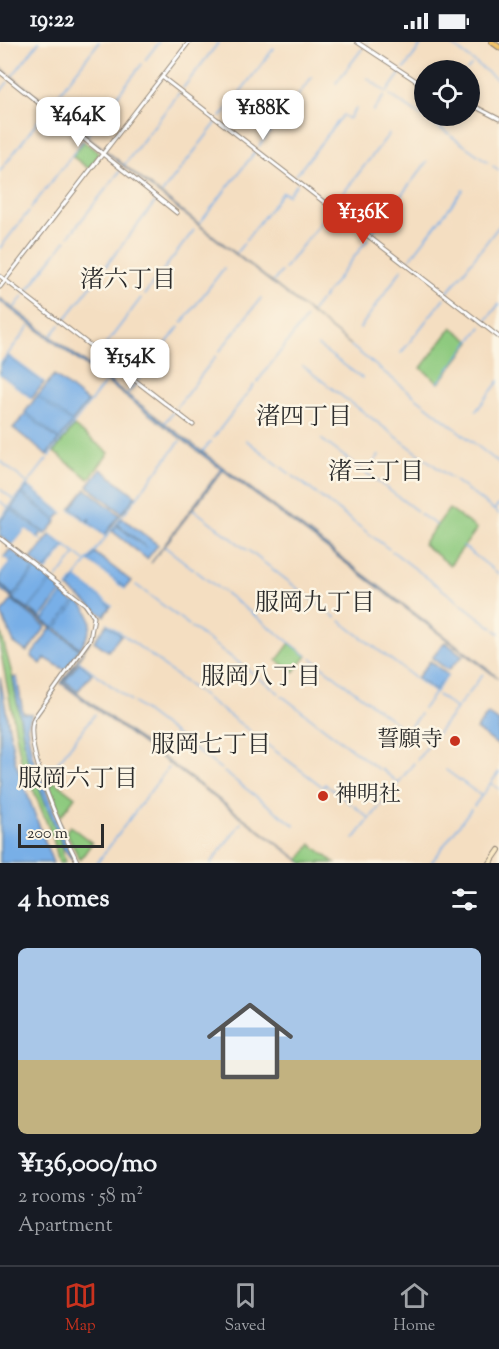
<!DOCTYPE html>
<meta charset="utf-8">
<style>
body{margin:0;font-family:"Sorts Mill Goudy","Noto Serif JP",serif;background:#20242c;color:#f1f3f6;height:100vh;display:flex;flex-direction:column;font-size:22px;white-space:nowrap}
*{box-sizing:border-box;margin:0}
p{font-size:20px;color:#9ea1a6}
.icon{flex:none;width:33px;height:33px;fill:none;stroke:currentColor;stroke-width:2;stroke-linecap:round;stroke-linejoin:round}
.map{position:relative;height:821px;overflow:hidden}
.drawer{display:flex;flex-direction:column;background:#171b24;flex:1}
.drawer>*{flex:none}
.tools{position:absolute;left:414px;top:18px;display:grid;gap:12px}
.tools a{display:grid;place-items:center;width:66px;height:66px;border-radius:50%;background:#171b24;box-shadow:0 3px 9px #0003;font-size:30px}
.scale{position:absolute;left:18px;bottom:15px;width:86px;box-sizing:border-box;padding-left:6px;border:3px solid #2b2b2b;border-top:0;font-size:16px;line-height:21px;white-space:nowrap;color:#2b2b2b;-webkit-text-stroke:4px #fcf5e5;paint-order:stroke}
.price{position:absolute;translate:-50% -51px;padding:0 14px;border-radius:12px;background:#fff;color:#222;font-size:20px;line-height:39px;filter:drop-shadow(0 2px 3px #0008)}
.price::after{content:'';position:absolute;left:50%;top:36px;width:18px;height:14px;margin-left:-9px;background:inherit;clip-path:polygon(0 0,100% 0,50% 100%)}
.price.selected{background:#c8321e;color:#fff}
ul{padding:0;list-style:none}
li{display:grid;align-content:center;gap:12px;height:318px;padding:0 18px}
li span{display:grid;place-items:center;height:186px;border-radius:9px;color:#555}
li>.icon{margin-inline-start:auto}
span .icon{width:108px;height:108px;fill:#fffc;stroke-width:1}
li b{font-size:26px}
h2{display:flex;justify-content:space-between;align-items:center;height:72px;padding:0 18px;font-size:26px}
.status{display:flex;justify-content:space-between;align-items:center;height:42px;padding:0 30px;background:#171b24;direction:ltr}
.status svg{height:16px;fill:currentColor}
.tab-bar{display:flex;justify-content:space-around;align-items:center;height:84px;border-top:2px solid #363941;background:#171b24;font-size:16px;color:#9ea1a6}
.tab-bar a{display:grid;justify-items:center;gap:3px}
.tab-bar .selected{color:#c8321e}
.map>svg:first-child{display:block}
.green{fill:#8eca7f;stroke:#5c7a55;stroke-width:1.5}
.water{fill:#78afe7;stroke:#526d89;stroke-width:1.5}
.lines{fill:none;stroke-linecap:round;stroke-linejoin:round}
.stream{stroke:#78afe7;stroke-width:1.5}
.tertiary-casing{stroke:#908476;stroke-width:5}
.secondary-casing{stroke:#908476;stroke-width:6}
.trunk-casing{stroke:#908476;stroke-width:7}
.tertiary{stroke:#fff;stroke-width:3}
.secondary{stroke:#f9e7c3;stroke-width:4}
.trunk{stroke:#f1c36a;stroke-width:4.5}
.poi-dot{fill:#c8321e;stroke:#fcf5e5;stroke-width:2}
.labels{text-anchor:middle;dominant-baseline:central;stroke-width:5;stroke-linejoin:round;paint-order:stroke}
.poi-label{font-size:22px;fill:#2b2b2b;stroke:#fcf5e5;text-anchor:end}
.neighbourhood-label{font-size:24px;fill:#2b2b2b;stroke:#fcf5e5}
</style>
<div class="status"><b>19:22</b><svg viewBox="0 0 49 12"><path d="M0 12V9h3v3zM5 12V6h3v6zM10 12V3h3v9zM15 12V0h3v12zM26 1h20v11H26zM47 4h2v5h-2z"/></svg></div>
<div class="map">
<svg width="499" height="821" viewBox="0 0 499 821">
<rect width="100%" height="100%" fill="#fcf5e5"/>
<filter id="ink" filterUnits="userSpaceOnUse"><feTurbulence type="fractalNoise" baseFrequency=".0167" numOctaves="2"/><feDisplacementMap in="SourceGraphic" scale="12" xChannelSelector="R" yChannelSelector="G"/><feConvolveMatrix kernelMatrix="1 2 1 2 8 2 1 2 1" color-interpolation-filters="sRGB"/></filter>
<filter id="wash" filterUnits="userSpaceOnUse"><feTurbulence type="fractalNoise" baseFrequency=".008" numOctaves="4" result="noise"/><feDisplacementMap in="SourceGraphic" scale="24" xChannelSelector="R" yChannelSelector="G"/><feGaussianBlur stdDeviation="1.35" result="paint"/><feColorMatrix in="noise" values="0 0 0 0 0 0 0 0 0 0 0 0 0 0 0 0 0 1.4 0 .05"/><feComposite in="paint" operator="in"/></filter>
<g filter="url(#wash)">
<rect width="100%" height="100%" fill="#f4dec1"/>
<path class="green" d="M83,99l16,12 -10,16 -17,-13z
M452,285l19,15 -32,41 -18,-15z
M74,384l35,27 -20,26 -35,-27z
M449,467l28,20 -27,36 -27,-21z
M0,587l13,49 14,79 32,77 6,29h-6l-6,-25 -32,-78 -21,-112z
M290,601l17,13 -13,16 -17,-12z
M54,739l21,16 -14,19 -12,-27z
M70,784l22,17 -12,17 -14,-29z
M311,802l24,19h-32l-4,-3z"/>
<path class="water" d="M0,25l351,278 -320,-252z
M0,256l488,371 11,10 -276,-209 -72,93 70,-94 -221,-168z
M8,314l36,27 -12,15 -32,-24v-8z
M54,333l34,27 -16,20 -34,-26z
M37,354l35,27 -12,16 -35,-27z
M26,372l33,26 -12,15 -34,-27z
M101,427l35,27 -14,17 -34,-27z
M27,444l35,27 -6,6 -34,-26z
M86,447l34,26 -15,20 -17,-13 2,-4 -3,3 -16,-13z
M21,452l36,27 -11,13 -35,-26z
M10,467l32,24 -4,4 -12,-9 -14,17 -12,-9v-15z
M122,476l36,27 -11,14 -35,-28 5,-6 30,23 -30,-24z
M50,493l15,11 -20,25 -14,-12z
M10,507l25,20 -22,27 -13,-13v-7l14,-18 -4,3 -6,-4z
M95,511l36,28 -6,7 -36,-27z
M36,527l15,12 -22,28 -11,-7 25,19 20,-27 11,9 -20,25 -10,-7 35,28 -14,21 -20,-12 -4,6 -10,-8 20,-28 -50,-38 -1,-5 14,13z
M76,536l35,28 -7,10 -36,-28z
M52,539l10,10 -21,27 -11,-9z
M12,558l34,27 -19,25 -13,-9 -13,-30z
M77,559c20,15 16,28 3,47l-24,-20z
M107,582l14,11 -13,16 -14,-10z
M90,599l-27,41 240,181 -242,-180z
M445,600l18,14 -15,14 -16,-12z
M430,619l18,14 -13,16 -18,-13z
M79,620l13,11 -14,18 -13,-10z
M0,635l15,84 38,102h-53z
M17,635l6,36 9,1 -5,13 5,29 43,107 -11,-14 -37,-92 -14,-79z
M488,672l11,8v24l-23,-17z"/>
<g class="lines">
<path class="stream" d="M448,0l51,39
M367,1v-1
M145,18l14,-18
M404,27l19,-27
M467,28l4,-4
M13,33l26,-33
M367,36l19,14
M336,41l26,-34
M183,46l36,-46
M0,50l8,-10
M387,50l13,-18
M390,53l31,21
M50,63l49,-63
M373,69l11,-15
M221,75l53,-69
M424,76l3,2
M429,79l20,13
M438,84l7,-10
M88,92l54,-70
M451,94l37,26
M259,104l53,-69
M125,122l54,-71
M493,124l6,4
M0,129l45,-59
M296,133l47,-60 6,4 7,-10
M162,151l55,-71
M334,163l55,-71
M31,166l52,-67
M200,181l55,-71
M371,192l56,-72
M69,194l51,-65
M246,198l37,-48 5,3 9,-11
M0,206l29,-37
M237,210l7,-9
M409,218l54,-70
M106,224l50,-65
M284,227l46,-59
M274,239l7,-9
M26,250l40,-52
M447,251l52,-67
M144,253l50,-65
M322,257l46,-60
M15,265l8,-11
M312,269l8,-10
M63,280l41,-53
M485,280l14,-18
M182,281l42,-55
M360,286l42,-59
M52,293l8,-10
M318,304l44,32
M351,304l148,117
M101,309l40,-53
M219,310l42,-54
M401,311l43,-55
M9,314l35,26
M0,322l29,-37
M90,322l8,-10
M303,324l44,34
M0,332l31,24
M138,338l41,-53
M257,340l49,-64
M438,341l43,-56
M128,351l8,-10
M38,354l34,27
M349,359l102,77
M176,366l40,-52
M476,369l23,-30
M25,371l35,26
M165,380l8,-10
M213,396l41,-53
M321,397l96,72
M246,398l44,34
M203,409l8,-10
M49,414l55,-72
M0,419l26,21
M367,430l12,-17
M293,434l96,73
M454,438l45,34
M28,444l35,27
M0,447l13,10
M22,452l35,26
M0,459l7,6
M11,467l34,26
M70,467l35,27
M193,467l54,41
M494,468l5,-6
M124,472l56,-73
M420,472l16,11
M0,477l47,-60
M50,492l35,27
M12,503l14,-17 15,12
M463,504l36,28
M165,505l53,41
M249,509l87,67
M392,509l101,77
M4,514l6,5
M89,519l36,28
M46,529l20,-25
M0,533l17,-21
M76,536l36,28
M56,537l20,-25
M136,543l53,40
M67,546l55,-72
M220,547l87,67
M14,555l22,-28
M30,567l20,-26
M43,577l22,-28
M340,579l95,72
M107,581l54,40
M191,585l88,66
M55,586l22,-28
M495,588l4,3
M311,616l94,72
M79,619l52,40
M162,623l88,66
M468,652l15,-20
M438,653l17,13
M282,654l96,73
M134,661l87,66
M423,667l25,-34
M253,692l70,53 2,-3 3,3
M396,703l24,-31
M417,718l49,-64
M381,727l16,13
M446,728l34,25
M224,730l70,53
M49,732l46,-60
M492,742l7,5
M330,746l21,16
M354,764l15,12
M474,764l25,-34
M122,787l46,-61
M354,797l60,-76
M97,821l24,-32
M211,821l30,-40
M431,821l40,-54"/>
</g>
</g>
<g filter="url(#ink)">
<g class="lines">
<g class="tertiary-casing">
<path id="tertiary" d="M357,0l67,44
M0,30l177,141
M162,35l337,260
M470,62l29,15
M0,234l193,149
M0,245l189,-245
M0,496l85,66 9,13 -4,22 -56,79c-12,28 30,117 44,145"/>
</g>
<g class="secondary-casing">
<path id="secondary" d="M490,821l9,-13"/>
</g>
<g class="trunk-casing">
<path id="trunk" d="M492,0l7,5"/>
</g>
<use href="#tertiary" class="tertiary"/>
<use href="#secondary" class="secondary"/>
<use href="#trunk" class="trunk"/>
</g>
</g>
<g class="poi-dot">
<circle cx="455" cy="699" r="6"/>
<circle cx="323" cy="754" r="6"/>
</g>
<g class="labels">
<g class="poi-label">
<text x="443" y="699">誓願寺</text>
<text x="335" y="754" text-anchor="start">神明社</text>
</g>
<g class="neighbourhood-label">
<text x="128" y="239">渚六丁目</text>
<text x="304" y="376">渚四丁目</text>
<text x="376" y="431">渚三丁目</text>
<text x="315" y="562">服岡九丁目</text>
<text x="261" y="636">服岡八丁目</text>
<text x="211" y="704">服岡七丁目</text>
<text x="78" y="738">服岡六丁目</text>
</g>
</g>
</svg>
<div class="tools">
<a><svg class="icon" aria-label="locate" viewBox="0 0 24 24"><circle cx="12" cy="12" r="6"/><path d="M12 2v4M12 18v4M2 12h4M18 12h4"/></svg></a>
</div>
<div class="scale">200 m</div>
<b class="price" style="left:263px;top:99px">¥188K</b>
<b class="price" style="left:78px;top:106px">¥464K</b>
<b class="price selected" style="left:363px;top:203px">¥136K</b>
<b class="price" style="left:130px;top:348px">¥154K</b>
</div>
<section class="drawer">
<h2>4 homes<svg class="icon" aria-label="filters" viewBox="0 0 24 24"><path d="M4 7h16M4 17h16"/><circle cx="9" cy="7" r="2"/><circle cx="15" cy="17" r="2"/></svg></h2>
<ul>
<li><span style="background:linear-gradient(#a9c7e8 60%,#c2b280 0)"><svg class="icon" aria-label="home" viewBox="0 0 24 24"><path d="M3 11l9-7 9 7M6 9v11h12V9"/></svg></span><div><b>¥136,000/mo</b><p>2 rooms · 58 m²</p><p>Apartment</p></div></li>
</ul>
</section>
<nav class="tab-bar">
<a class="selected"><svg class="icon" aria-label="map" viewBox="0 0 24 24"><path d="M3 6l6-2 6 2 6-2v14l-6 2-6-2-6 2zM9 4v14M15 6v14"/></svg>Map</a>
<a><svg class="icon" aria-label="saved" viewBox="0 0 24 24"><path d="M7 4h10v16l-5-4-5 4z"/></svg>Saved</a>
<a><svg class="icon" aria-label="home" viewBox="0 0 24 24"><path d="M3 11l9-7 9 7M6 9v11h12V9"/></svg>Home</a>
</nav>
